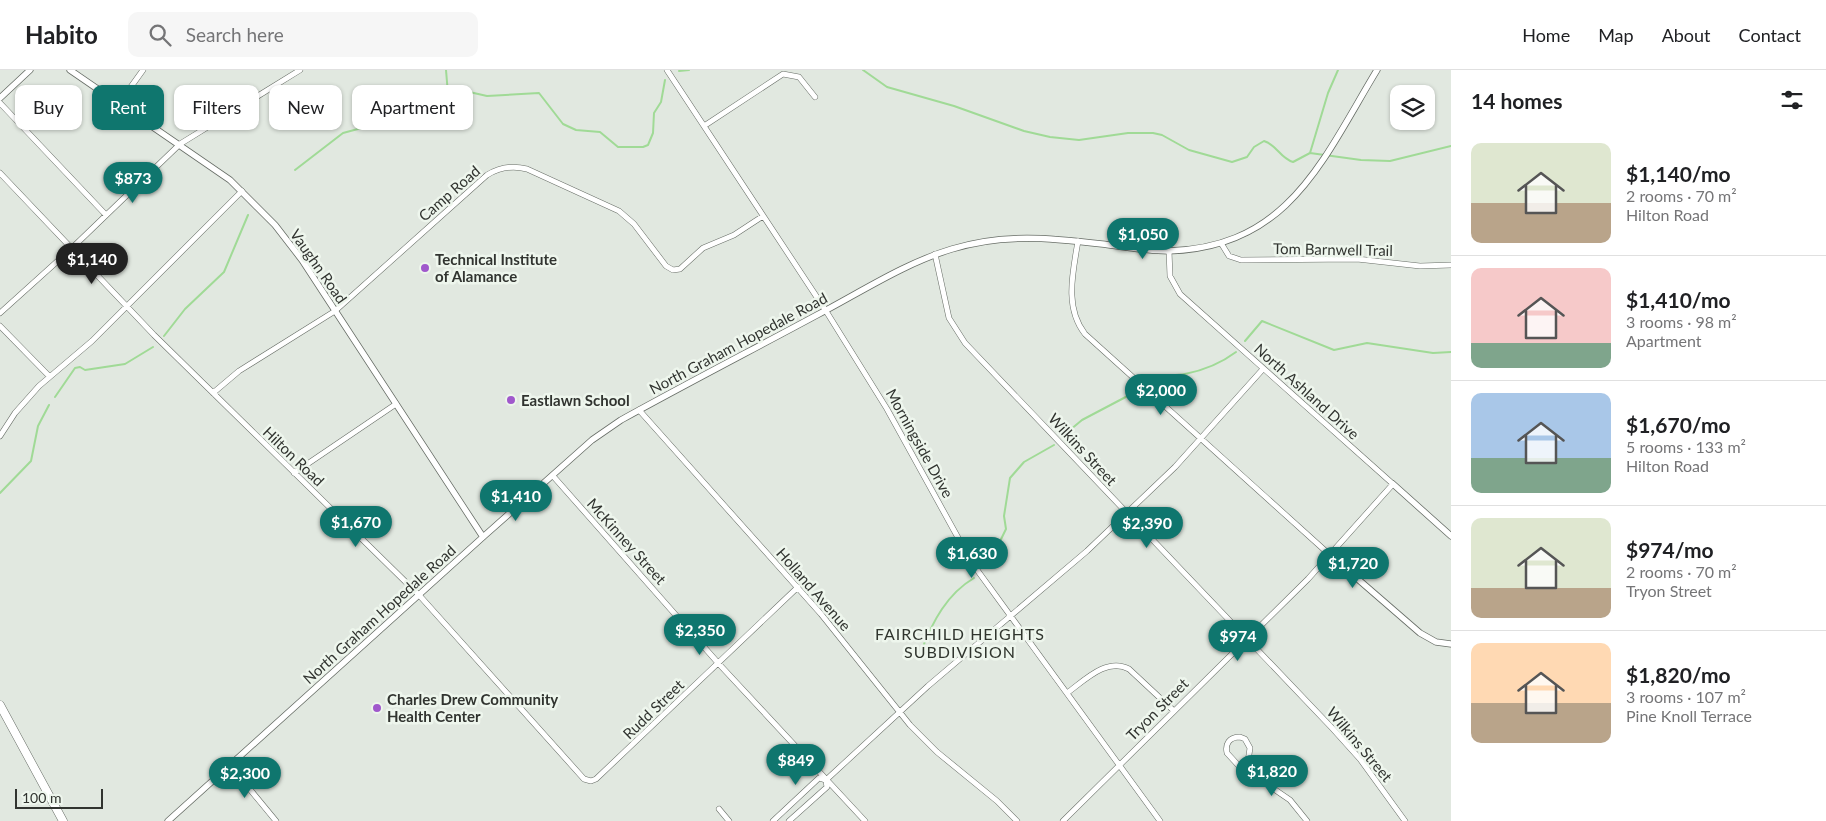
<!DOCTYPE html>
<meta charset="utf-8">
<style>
body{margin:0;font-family:Lato,sans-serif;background:#f6f6f6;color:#202124;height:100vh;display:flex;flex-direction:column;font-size:19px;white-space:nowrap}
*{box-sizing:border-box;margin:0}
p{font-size:16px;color:#757577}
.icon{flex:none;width:28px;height:28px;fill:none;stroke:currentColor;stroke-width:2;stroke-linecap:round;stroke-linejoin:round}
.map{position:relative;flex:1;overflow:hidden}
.sheet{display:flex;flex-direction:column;background:#fff;width:375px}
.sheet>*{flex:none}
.top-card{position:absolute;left:15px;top:15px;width:475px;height:45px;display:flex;gap:10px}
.buttons{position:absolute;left:1390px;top:15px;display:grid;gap:10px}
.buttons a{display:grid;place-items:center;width:45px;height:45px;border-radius:10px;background:#fff;box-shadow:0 1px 4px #0004;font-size:25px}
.scale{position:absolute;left:15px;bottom:12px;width:88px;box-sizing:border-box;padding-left:5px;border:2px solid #313430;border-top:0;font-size:14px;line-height:18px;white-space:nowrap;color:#313430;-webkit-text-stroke:4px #eef6ed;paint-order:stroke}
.price{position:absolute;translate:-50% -42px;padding:0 11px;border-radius:18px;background:#0f766e;color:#fff;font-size:16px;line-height:32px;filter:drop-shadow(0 1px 2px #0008)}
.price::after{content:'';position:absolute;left:50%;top:30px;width:15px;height:11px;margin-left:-8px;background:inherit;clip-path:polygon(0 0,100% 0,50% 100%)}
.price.on{background:#222;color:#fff}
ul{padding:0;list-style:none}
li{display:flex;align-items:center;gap:15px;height:125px;padding:0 20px}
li+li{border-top:1px solid #e0e0e0}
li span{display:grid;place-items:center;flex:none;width:140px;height:100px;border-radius:10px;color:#555}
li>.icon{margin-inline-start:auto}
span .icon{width:60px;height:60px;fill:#fffc;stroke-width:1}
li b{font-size:21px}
h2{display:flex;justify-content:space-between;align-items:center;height:60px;padding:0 20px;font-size:21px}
.pill{padding:0 18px;border-radius:10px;background:#fff;box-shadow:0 1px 4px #0004;font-size:18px;line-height:45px}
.pill.on{background:#0f766e;color:#fff}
header{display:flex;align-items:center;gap:30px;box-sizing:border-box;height:70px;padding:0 25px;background:#fff;border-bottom:1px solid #e0e0e0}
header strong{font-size:24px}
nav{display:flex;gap:28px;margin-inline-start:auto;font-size:18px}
.search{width:350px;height:45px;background:#f6f6f6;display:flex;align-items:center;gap:12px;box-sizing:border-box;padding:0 18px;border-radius:10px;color:#757577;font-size:19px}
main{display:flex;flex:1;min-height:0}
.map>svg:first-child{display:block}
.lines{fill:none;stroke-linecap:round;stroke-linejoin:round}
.stream{stroke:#a0da96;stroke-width:2}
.minor-casing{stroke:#676d66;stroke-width:6}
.tertiary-casing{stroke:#676d66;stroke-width:7}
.primary-casing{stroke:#676d66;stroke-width:9}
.minor{stroke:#fff;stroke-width:5}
.tertiary{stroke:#fff;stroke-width:5.5}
.primary{stroke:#fff;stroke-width:8}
.poi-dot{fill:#a058cc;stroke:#eef6ed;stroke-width:2}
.labels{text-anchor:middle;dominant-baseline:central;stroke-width:5;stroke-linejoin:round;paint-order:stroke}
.street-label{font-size:15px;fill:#313430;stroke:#eef6ed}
.poi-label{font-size:15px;font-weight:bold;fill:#313430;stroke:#eef6ed;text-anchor:start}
.neighbourhood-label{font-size:16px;letter-spacing:1px;fill:#30352e;stroke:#eef6ed}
</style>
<header>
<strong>Habito</strong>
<div class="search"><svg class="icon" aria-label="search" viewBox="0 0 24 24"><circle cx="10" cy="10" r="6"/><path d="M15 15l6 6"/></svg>Search here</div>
<nav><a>Home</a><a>Map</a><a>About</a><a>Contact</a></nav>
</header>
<main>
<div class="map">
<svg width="1451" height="751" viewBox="0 0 1451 751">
<rect width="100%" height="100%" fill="#e1e8e0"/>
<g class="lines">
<path class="stream" d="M446,0l2,24
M863,0l24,17 67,19 70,25 26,6 29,3 49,-7h25l9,2 27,15 43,12 15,-5 7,-10 10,-6c13,4 16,17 29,21l17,-9
M679,1l10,-1
M1310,83l51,7 29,1 61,-15
M1310,83l18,-60 10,-23
M295,100l48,-37 26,-7 81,-33 15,-2 22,5 52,-3 24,31 13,6 24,2 18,15h25l5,-2 5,-12 1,-20 7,-11 4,-22
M164,266l21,-27 39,-37 24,-57
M1245,271l17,-20 72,29 33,-7 66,10 18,-1
M1147,312c11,-10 25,-5 38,-8 20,-4 35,-10 51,-22
M55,327l20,-29 5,-1 5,3 40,-6 28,-17
M1064,365l18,-15 57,-30
M0,423l31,-32 7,-35 11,-21
M987,498l19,-39 -2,-13 6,-38 14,-16 30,-17
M922,579c11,-28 25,-55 52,-71"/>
<g class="minor-casing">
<path id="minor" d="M667,0l159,241 61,98 85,154 188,258
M120,32l23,-32
M0,33l106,112
M704,56l79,-52 16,3 16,20
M0,103l154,162 265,260 165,184 7,2 5,-2 202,-192
M1078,171c-5,31 -14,66 7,93l245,221
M1221,173l8,13 12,4 116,-1 63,7 31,-1
M935,184l14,64 16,25 368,386 27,30 45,62
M0,243l71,-64 109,-105 120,-74
M0,256l49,50
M213,323l26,-22 96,-60 152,-136c13,-8 25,-10 40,-6l92,42 15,13 32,42 7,4 7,-1 23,-21 31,-13 29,-19
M639,340l182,204 89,111 27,27 60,49 20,20
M0,366l15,-23 24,-27 53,-45 150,-150
M294,403l102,-69
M553,406l166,188 146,157
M1067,623c18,-13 40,-36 62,-24l45,42
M1240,667l5,2 5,9 -3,20 -9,-3 -11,-12c-2,-9 2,-16 13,-16z
M229,694l47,57
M1247,698l8,8 35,24 17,21
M826,710l102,-94 159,-135 88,-84 88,-98
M719,739l10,12
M773,751l46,-43 6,2
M789,751l38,-34 -1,-6
M1063,751l245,-242 85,-95 -213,-190 -10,-18 -1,-25"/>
</g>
<g class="tertiary-casing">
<path id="tertiary" d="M70,0l160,110 45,45 27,35 181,277
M0,28l30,-28
M1393,414l58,52
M1330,485l90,78 16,9 15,2
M168,751l315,-284 109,-97 29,-20c65,-36 131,-70 196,-105 44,-23 88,-52 135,-66 51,-16 99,-11 150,-5 22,3 44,7 66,7 121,-3 155,-92 209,-181"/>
</g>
<g class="primary-casing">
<path id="primary" d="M0,635l63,116"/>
</g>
<use href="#minor" class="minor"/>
<use href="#tertiary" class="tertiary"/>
<use href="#primary" class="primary"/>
</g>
<g class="poi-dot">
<circle cx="425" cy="198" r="5"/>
<circle cx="511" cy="330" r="5"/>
<circle cx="377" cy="638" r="5"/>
</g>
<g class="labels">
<g class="street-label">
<text transform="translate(449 123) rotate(-41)">Camp Road</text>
<text transform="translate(1333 179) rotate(1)">Tom Barnwell Trail</text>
<text transform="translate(319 196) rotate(55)">Vaughn Road</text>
<text transform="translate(738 273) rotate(-28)">North Graham Hopedale Road</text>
<text transform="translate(1307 321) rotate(42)">North Ashland Drive</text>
<text transform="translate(920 373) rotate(61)">Morningside Drive</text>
<text transform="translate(1083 379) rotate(47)">Wilkins Street</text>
<text transform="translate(294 386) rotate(44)">Hilton Road</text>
<text transform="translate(627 471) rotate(48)">McKinney Street</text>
<text transform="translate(814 519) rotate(49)">Holland Avenue</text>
<text transform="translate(379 544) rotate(-42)">North Graham Hopedale Road</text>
<text transform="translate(653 639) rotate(-44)">Rudd Street</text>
<text transform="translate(1157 639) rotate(-45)">Tryon Street</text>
<text transform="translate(1360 674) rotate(50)">Wilkins Street</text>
</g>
<g class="poi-label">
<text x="435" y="189">Technical Institute<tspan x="435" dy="17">of Alamance</tspan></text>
<text x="521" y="330">Eastlawn School</text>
<text x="387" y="629">Charles Drew Community<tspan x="387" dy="17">Health Center</tspan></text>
</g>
<g class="neighbourhood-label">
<text x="960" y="563">FAIRCHILD HEIGHTS<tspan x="960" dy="18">SUBDIVISION</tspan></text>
</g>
</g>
</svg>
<div class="buttons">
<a><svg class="icon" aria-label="layers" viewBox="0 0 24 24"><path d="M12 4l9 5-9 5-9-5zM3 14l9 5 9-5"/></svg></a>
</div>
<div class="scale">100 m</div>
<b class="price" style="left:133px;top:134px">$873</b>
<b class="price" style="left:1143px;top:190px">$1,050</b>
<b class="price on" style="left:92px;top:215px">$1,140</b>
<b class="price" style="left:1161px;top:346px">$2,000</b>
<b class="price" style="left:516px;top:452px">$1,410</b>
<b class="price" style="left:356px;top:478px">$1,670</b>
<b class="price" style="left:1147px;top:479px">$2,390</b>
<b class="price" style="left:972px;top:509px">$1,630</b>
<b class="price" style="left:1353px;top:519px">$1,720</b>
<b class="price" style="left:700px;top:586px">$2,350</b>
<b class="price" style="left:1238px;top:592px">$974</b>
<b class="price" style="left:796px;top:716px">$849</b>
<b class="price" style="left:1272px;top:727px">$1,820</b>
<b class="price" style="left:245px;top:729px">$2,300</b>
<div class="top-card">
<a class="pill">Buy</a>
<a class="pill on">Rent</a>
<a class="pill">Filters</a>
<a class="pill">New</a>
<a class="pill">Apartment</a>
</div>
</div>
<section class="sheet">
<h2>14 homes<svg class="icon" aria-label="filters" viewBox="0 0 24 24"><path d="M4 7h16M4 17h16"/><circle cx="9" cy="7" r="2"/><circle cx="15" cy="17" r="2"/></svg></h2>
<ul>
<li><span style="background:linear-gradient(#dfe7d0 60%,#b9a48a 0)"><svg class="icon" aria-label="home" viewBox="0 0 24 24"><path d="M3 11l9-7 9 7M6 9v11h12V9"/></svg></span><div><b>$1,140/mo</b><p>2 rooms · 70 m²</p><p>Hilton Road</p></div></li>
<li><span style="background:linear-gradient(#f6c9c9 75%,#7fa58c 0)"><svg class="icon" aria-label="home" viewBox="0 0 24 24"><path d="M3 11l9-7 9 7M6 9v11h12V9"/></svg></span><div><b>$1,410/mo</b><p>3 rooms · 98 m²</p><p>Apartment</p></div></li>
<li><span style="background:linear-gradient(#a9c7e8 65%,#7fa58c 0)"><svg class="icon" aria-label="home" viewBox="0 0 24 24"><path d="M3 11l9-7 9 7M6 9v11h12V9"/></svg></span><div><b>$1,670/mo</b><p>5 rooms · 133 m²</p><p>Hilton Road</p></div></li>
<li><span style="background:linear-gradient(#dfe7d0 70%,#b9a48a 0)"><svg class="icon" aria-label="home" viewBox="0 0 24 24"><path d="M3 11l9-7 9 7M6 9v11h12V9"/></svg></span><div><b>$974/mo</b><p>2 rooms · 70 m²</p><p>Tryon Street</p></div></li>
<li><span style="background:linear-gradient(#ffd9b3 60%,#b9a48a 0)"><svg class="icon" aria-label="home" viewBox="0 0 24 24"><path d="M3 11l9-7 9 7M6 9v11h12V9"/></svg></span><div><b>$1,820/mo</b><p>3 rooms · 107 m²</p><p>Pine Knoll Terrace</p></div></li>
</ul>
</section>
</main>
